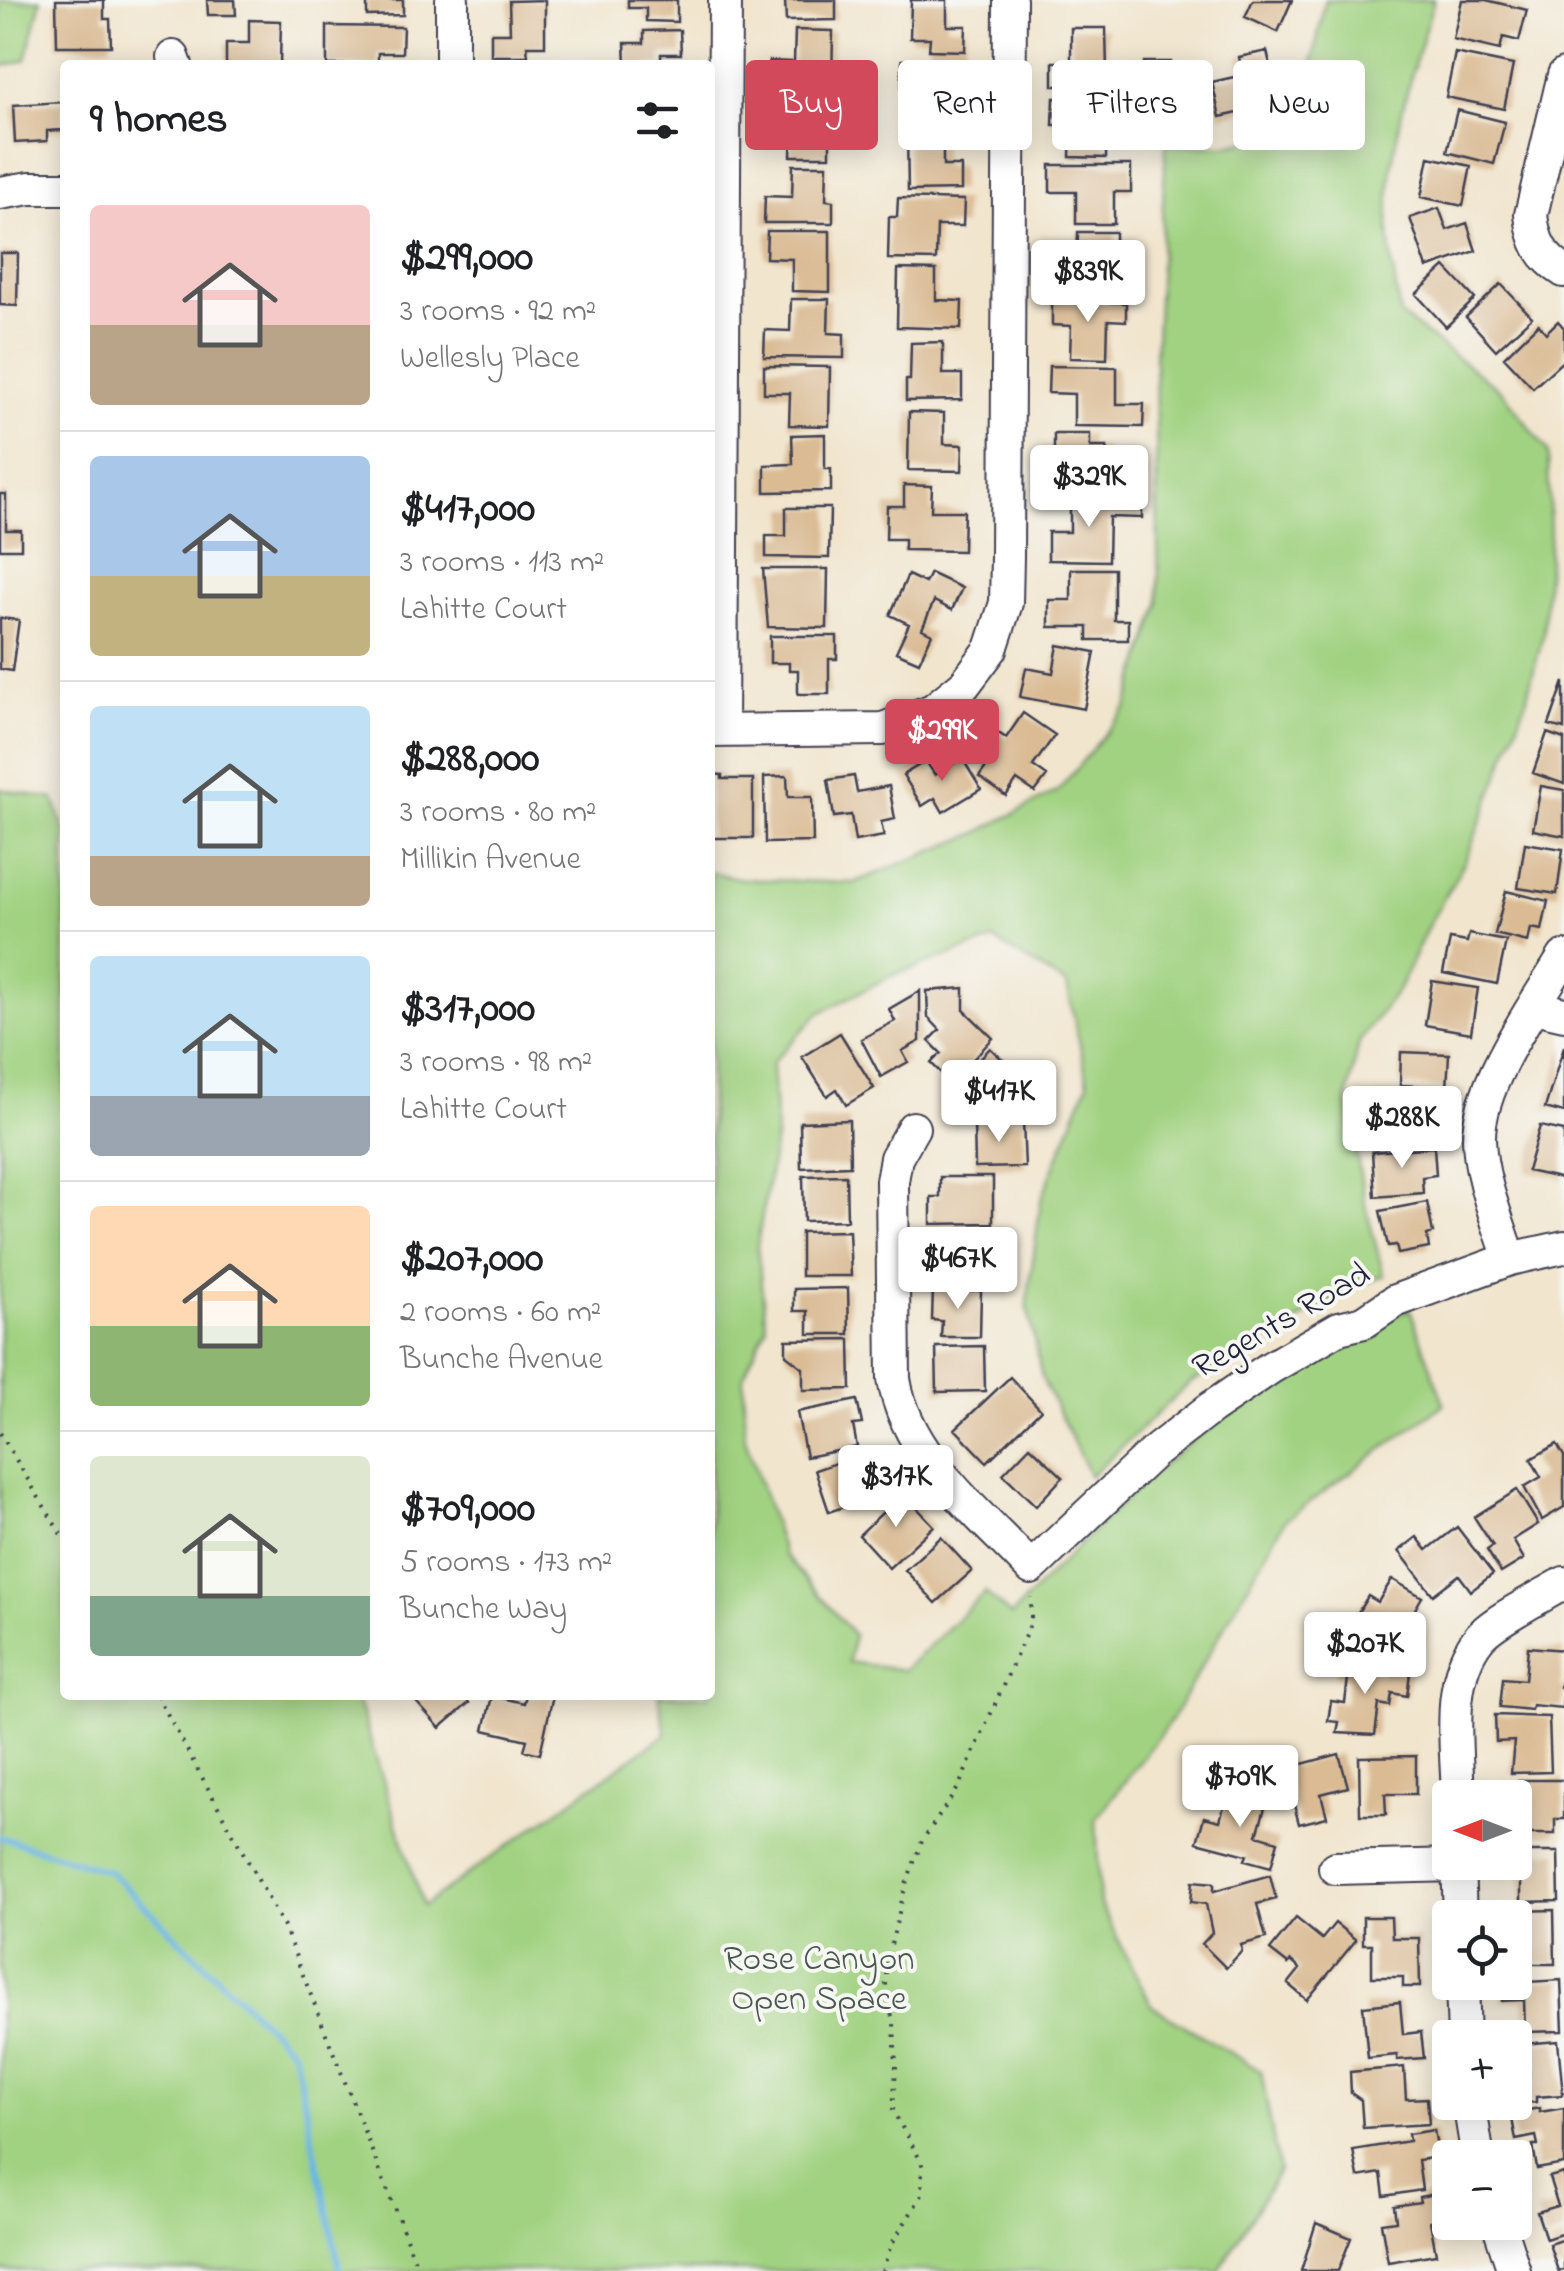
<!DOCTYPE html>
<meta charset="utf-8">
<style>
body{margin:0;font-family:"Indie Flower",sans-serif;background:#f2f2f2;color:#202124;height:100vh;display:flex;flex-direction:column;font-size:38px;white-space:nowrap}
*{box-sizing:border-box;margin:0}
p{font-size:32px;color:#757577}
.icon{flex:none;width:55px;height:55px;fill:none;stroke:currentColor;stroke-width:2;stroke-linecap:round;stroke-linejoin:round}
.map{position:relative;flex:1;overflow:hidden}
.sheet{position:absolute;left:60px;top:60px;width:655px;height:1640px;display:flex;flex-direction:column;background:#fff;border-radius:10px;box-shadow:0 5px 25px #0003}
.sheet>*{flex:none}
.top-card{position:absolute;left:745px;top:60px;width:668px;height:90px;display:flex;gap:20px}
.needle{width:65px;rotate:270deg}
.buttons{position:absolute;left:1432px;top:1780px;display:grid;gap:20px}
.buttons a{display:grid;place-items:center;width:100px;height:100px;border-radius:10px;background:#fff;box-shadow:0 5px 25px #0003;font-size:50px}
.price{position:absolute;translate:-50% -85px;padding:0 22px;border-radius:10px;background:#fff;color:#222;font-size:32px;line-height:65px;filter:drop-shadow(0 2px 5px #0008)}
.price::after{content:'';position:absolute;left:50%;top:60px;width:30px;height:22px;margin-left:-15px;background:inherit;clip-path:polygon(0 0,100% 0,50% 100%)}
.price.selected{background:#d1495b;color:#fff}
ul{padding:0;list-style:none}
li{display:flex;align-items:center;gap:30px;height:250px;padding:0 30px}
li+li{border-top:2px solid #e0e0e0}
li span{display:grid;place-items:center;flex:none;width:280px;height:200px;border-radius:10px;color:#555}
li>.icon{margin-inline-start:auto}
span .icon{width:120px;height:120px;fill:#fffc;stroke-width:1}
li b{font-size:42px}
h2{display:flex;justify-content:space-between;align-items:center;height:120px;padding:0 30px;font-size:42px}
.chip{padding:0 35px;border-radius:10px;background:#fff;box-shadow:0 5px 25px #0003;font-size:35px;line-height:90px}
.chip.selected{background:#d1495b;color:#fff}
.map>svg:first-child{display:block}
.green{fill:#a1d281;stroke:#627a5e;stroke-width:2.5}
.lines{fill:none;stroke-linecap:round;stroke-linejoin:round}
.stream{stroke:#6bb5e3;stroke-width:6}
.building{fill:#dabb94}
.minor-casing{stroke:#413f51;stroke-width:36}
.path{stroke:#413f51;stroke-width:4;stroke-dasharray:2.5 8;stroke-linecap:butt}
.minor{stroke:#fff;stroke-width:32}
.labels{text-anchor:middle;dominant-baseline:central;stroke-width:8;stroke-linejoin:round;paint-order:stroke}
.street-label{font-size:35px;fill:#22223b;stroke:#f6f6f2}
.park-label{font-size:35px;fill:#485750;stroke:#f6f6f2}
</style>
<div class="map">
<svg width="1564" height="2271" viewBox="0 0 1564 2271">
<rect width="100%" height="100%" fill="#f6f6f2"/>
<filter id="ink" filterUnits="userSpaceOnUse"><feTurbulence type="fractalNoise" baseFrequency=".01" numOctaves="2"/><feDisplacementMap in="SourceGraphic" scale="20" xChannelSelector="R" yChannelSelector="G"/><feConvolveMatrix kernelMatrix="1 2 1 2 8 2 1 2 1" color-interpolation-filters="sRGB"/></filter>
<filter id="wash" filterUnits="userSpaceOnUse"><feTurbulence type="fractalNoise" baseFrequency=".0048" numOctaves="4" result="noise"/><feDisplacementMap in="SourceGraphic" scale="40" xChannelSelector="R" yChannelSelector="G"/><feGaussianBlur stdDeviation="2.25" result="paint"/><feColorMatrix in="noise" values="0 0 0 0 0 0 0 0 0 0 0 0 0 0 0 0 0 1.4 0 .05"/><feComposite in="paint" operator="in"/></filter>
<g filter="url(#wash)">
<rect width="100%" height="100%" fill="#f1e5ce"/>
<path class="green" d="M0,0h41l-15,60 -26,7z
M1325,0h109c-23,73 -48,152 -45,229 1,29 7,58 11,86l103,77 45,60 2,83 -7,100 -18,69 -30,82 -30,75 -38,67 -26,57 -42,57 -12,56 18,106 19,72 -21,7 -173,100 -100,93 -48,-98 -15,-74 14,-104 47,-117 -21,-98 -73,-45 -103,36 -73,38 -46,49 4,71 -19,112 9,81 -23,50 2,61 39,117 70,80 -6,27 56,8 81,-78 26,24c98,-105 200,-207 329,-275 22,-12 46,-21 70,-32l34,95 -159,116 -115,202 -74,97 4,85 52,102 109,65 18,100 -60,100h-1219v-1482l54,10 11,33v863h291l67,211 243,-172 -8,-39h52v-823l32,7 111,4 120,-48 85,-44 69,-84 32,-102 -4,-245 11,-216 56,2 51,-11 35,-50z"/>
<g class="lines">
<path class="stream" d="M0,1837l110,35 184,180 46,219"/>
</g>
<g id="blocks">
<path class="building" d="M56,0h48v19h6l1,27h-54z
M207,0h28l1,15h-28z
M367,0h36v15l-36,1z
M545,0v46h-18l1,10h-37v-23h19l-1,-32z
M628,0h49v22l-31,-1v-13h-18z
M785,0h51v20l-50,1z
M911,0h36v26h19l-1,25 -36,-1 1,-12h-20z
M1253,0h39l-14,32 -33,-15z
M1462,0h24l41,10 -8,31 -16,-4 -3,13 -47,-11z
M249,20l32,1 -1,44h-54v-22h23z
M327,26l76,1 -1,26h-24v12h-51z
M1071,28h35l1,45h-18v13h-36v-24h18z
M680,30l1,24h-20v11h-35l-1,-22h19v-12z
M795,30l38,1 -1,58h-64l1,-28 25,1z
M1267,51l12,53 -59,13 -8,-35 31,-7 -4,-18z
M1455,53l58,12 -9,44 -58,-12z
M902,60h38l-1,32h25v26l-63,1z
M1144,62h27v28h32v38h-60z
M766,97l94,1 -1,33h-29v25h-39l1,-32h-26z
M1054,98l53,1 -1,59 -36,-1 1,-32h-18z
M63,102l1,28 -17,1v10l-32,2 -2,-38z
M1457,110l48,12 -11,42 -47,-12z
M907,133h36v33h18v24l-53,1z
M1429,157l42,9 -8,40 -42,-9z
M793,165h34l-1,35 7,1v22h-69l1,-27 27,1z
M1050,165h81v27h-17v32h-38v-32h-26z
M898,198l66,2 -1,26h-26l-1,34 -48,-1 1,-42h8z
M1439,208l8,22 20,-7 9,28 -49,17 -17,-50z
M767,231h63v61l-38,-1v-32l-26,-1z
M1078,232h37v61l-66,-1 1,-27h27z
M0,253h18l-1,53 -17,-1z
M1445,267l30,32 -29,28 -30,-33z
M898,269l38,1v30l26,1 -1,28 -64,-2z
M1501,284l31,33 -36,33 -30,-33z
M791,299h38l-1,34 16,1v24l-80,-1 1,-27 25,1z
M1052,301l74,2v18l-18,-1 -1,39 -37,-1 1,-32 -19,-1z
M1558,321l6,7v32l-31,28 -29,-31 34,-33 8,9z
M943,342v32h19v26l-56,1v-21h4l1,-37z
M764,366l66,1 -1,59 -40,-1 1,-32h-26z
M1049,366l68,1v37h27l-1,23 -69,-1v-32l-26,-1z
M909,412l35,1v31l19,1 -1,26 -54,-1z
M825,434v35h6v22l-66,1v-27l28,-1 -1,-29z
M1054,434h36v13h17v45l-34,1 -1,-32h-18z
M904,485l28,1 -1,25h33l-1,40 -59,-1v-11h-18l1,-33h17z
M0,494h6v36h15v19h-21z
M1070,500l72,2v16l-33,-1 -1,44 -60,-1v-28h22z
M786,508h44l-1,50 -63,-1v-21h20z
M763,569h65l-1,59 -59,-1z
M1071,569h43v51h14v20h-40v-13h-39v-27h22z
M930,573l32,15 -10,22 -18,-9 -12,28 10,5 -13,28 -23,-10 13,-28 -19,-9 18,-40 17,8z
M0,618l19,2 -7,51 -12,-2z
M770,636h67v23h-8v35h-31v-24h-9v-7h-19z
M1058,645l37,7 -11,57 -64,-12 6,-29 27,5z
M1564,682v47l-15,-4z
M1023,713l32,22 -22,31 14,10 -12,16 -18,-12 -11,16 -27,-19 12,-17 -22,-15 15,-22 22,15z
M1547,733l17,6v45l-31,-11z
M962,758l19,31 -38,23 -8,-14 -13,8 -19,-31 23,-14 9,14z
M710,774l12,1v4h31v59h-43z
M787,776l1,21h24l1,45 -48,1 -1,-66z
M854,776l3,16 32,-6 6,33 -14,3 3,14 -29,5 -4,-26 -17,2 -6,-37z
M1541,786l23,4v46l-31,-6z
M1525,843l38,6 -6,45 -39,-6z
M1506,891l42,10 -6,29 -11,-2 -3,14 -33,-8z
M1469,934l37,7 -9,43 -54,-11 7,-34 17,3z
M1432,981l46,7 -7,45 -46,-8z
M964,988v22l29,28 -42,45 -20,-20 10,-10 -12,-12 11,-11 -12,-13 -1,-26z
M920,991v50l-18,10 6,11 -27,15 -20,-38 34,-18 -6,-12z
M840,1033l34,55 -28,17 -9,-16 -10,7 -25,-39z
M1564,1046v67l-19,-5z
M990,1048l33,30 -31,36 -34,-31z
M1401,1052l48,2 -2,34 -47,-3z
M1433,1093l2,46 -59,2 -1,-46z
M849,1120l1,46 -49,2 -1,-46z
M1023,1121l2,46 -50,1 -1,-46z
M1540,1126l24,5v48l-37,-8z
M1434,1147l2,28 -14,2 1,16 -48,4 -3,-45z
M846,1175l1,45 -43,1 -1,-45z
M940,1177h53v46l-62,1v-27h9z
M1427,1202l6,31 -6,2 2,13 -31,6 -2,-9 -8,1 -8,-35z
M849,1231l2,45h-50v-44z
M995,1231l1,44h-47v-11h-15l-1,-32z
M848,1288l1,46h-41v-23h-14v-22z
M933,1289l48,2 -1,46h-39l1,-16 -10,-1z
M850,1339l1,50 -48,1v-22l-17,-13v-15z
M984,1346l1,45 -48,1 -1,-45z
M1010,1377l31,33 -54,52 -32,-33z
M857,1400l5,24 -9,1 4,22 -51,10 -9,-45z
M1557,1444l7,12v51l-22,13 -18,-33 17,-10 -10,-18z
M1030,1446l33,31 -27,29 -33,-32z
M874,1450l10,28 -13,4 4,14 -46,16 -14,-42z
M1517,1490l21,34 -25,16 11,19 -23,14 -14,-23 6,-4 -19,-29z
M903,1493l31,33 -45,42 -30,-33z
M1457,1527l36,47 -22,17 -12,-16 -26,20 -34,-44 18,-14 10,13z
M941,1537l31,34 -36,32 -31,-33z
M1392,1579l30,18 -16,28 18,11 -15,25 -29,-17 2,-3 -22,-14 3,-5 -8,-5 13,-21 10,6z
M1528,1647l36,3 -4,37 4,1 -2,20 -30,-3 -1,5 -31,-3 3,-29 22,2z
M1338,1658l24,4 -1,8 22,4 1,-5 26,4 -3,23 -15,-3 -2,13 -11,-2 -4,31 -38,-2 2,-11 -11,-1 3,-20 14,2 3,-25 -13,-2z
M410,1695h52l7,8 -29,25z
M526,1695h27l-13,59 -16,-4 3,-10 -43,-10 8,-34 32,7z
M1495,1715l54,2 2,55 -40,1 3,-32 -18,1z
M1339,1754l9,33 -27,7 6,23 -28,7 -10,-38 -10,3 -7,-27 16,-4 3,9z
M1416,1756v38h-31l1,21h-26l-1,-58z
M1519,1780h45v39h-9v15h-30v5h-10v-26h7z
M1228,1791l39,10 -10,34 21,6 -7,26 -26,-7 2,-5 -50,-13 7,-25 16,4z
M1515,1846h10v6h33l1,49 -38,1v-29h-22v-11h16z
M1270,1875l6,24 -19,5 9,34 -25,7 1,6 -16,17 -24,-24 10,-11 -6,-29 -15,-2 2,-21 21,2v8z
M1554,1910l1,54h-29v5h-11v-26h9v-6h-4l-1,-26z
M1363,1917h28l1,21h27l1,49h-17v-10h-31v-33h-9z
M1296,1918l26,21 13,-16 21,17 -49,60 -19,-16 12,-15 -9,-8 -3,3 -18,-14z
M1515,1975h13v7l33,-2 2,51 -38,1 -1,-32 -22,1v-19h13z
M1400,2002l3,32 18,-2 3,26 -27,2v-5l-29,3 -5,-52z
M1558,2041l5,54 -27,2v5l-21,2v-27l14,-1v-5h-4l-2,-27z
M1404,2067l2,32 21,-1 2,26 -66,4 -2,-28 -10,-7 -1,-21z
M1540,2108v4l24,-4v56l-27,5 -4,-24h5l-2,-9 -20,4 -5,-27z
M1434,2130l5,27 -21,3 4,30 -38,6 -3,-23 -23,4 -5,-27 56,-9 -1,-7z
M1564,2173v60l-18,6 -9,-27 21,-6 -9,-29z
M1446,2192l4,25 -20,4 6,33 -48,8 -7,-39 15,-2 -2,-15 26,-4 -1,-5z
M1316,2223l35,15 -13,33h-37z
M1564,2239v30l-6,2 -9,-27z"/>
</g>
</g>
<g filter="url(#ink)">
<use href="#blocks" fill-opacity="0" stroke="#413f51" stroke-width="2.5"/>
<g class="lines">
<g class="minor-casing">
<path id="minor" d="M173,57l3,8
M452,65v-65
M1564,75l-33,140c3,26 10,42 33,56
M0,193l30,-5h35
M710,731l173,-2 50,-19 31,-25 27,-36 15,-46 1,-46 3,-557
M721,731l4,-731
M1534,1007l30,7
M913,1128l-17,30 -4,23 2,198c12,77 85,134 137,189l122,-115 58,-45 59,-40 69,-40 25,-6 31,-21 115,-42 54,-12
M1510,1259c-12,-38 -30,-80 -31,-120 -1,-56 57,-135 85,-182
M1458,1798c-1,-51 -13,-118 21,-160 13,-17 64,-42 85,-55
M1458,1862l2,56
M1335,1868l123,-3
M1462,1982l2,56
M1469,2102l9,56
M1498,2222l16,49"/>
</g>
<path class="path" d="M0,1433l65,108
M157,1695l128,234 134,342
M882,2271l9,-26 31,-50v-32l-29,-52 3,-44 -2,-43 -8,-29v-30l20,-81 16,-43 36,-53 23,-52 50,-114v-25"/>
<use href="#minor" class="minor"/>
</g>
</g>
<g class="labels">
<g class="street-label">
<text transform="translate(1282 1322) rotate(-30)">Regents Road</text>
</g>
<g class="park-label">
<text x="819" y="1960">Rose Canyon<tspan x="819" dy="40">Open Space</tspan></text>
</g>
</g>
</svg>
<div class="buttons">
<a><svg class="needle" viewBox="-14 -14 28 28"><path d="M0-13l5 13h-10z" fill="#e53935"/><path d="M0 13l5-13h-10z" fill="#757577"/></svg></a>
<a><svg class="icon" aria-label="locate" viewBox="0 0 24 24"><circle cx="12" cy="12" r="6"/><path d="M12 2v4M12 18v4M2 12h4M18 12h4"/></svg></a>
<a>+</a>
<a>−</a>
</div>
<b class="price" style="left:1088px;top:325px">$839K</b>
<b class="price" style="left:1089px;top:530px">$329K</b>
<b class="price selected" style="left:942px;top:784px">$299K</b>
<b class="price" style="left:999px;top:1145px">$417K</b>
<b class="price" style="left:1402px;top:1171px">$288K</b>
<b class="price" style="left:958px;top:1312px">$467K</b>
<b class="price" style="left:896px;top:1530px">$317K</b>
<b class="price" style="left:1365px;top:1697px">$207K</b>
<b class="price" style="left:1240px;top:1830px">$709K</b>
<div class="top-card">
<a class="chip selected">Buy</a>
<a class="chip">Rent</a>
<a class="chip">Filters</a>
<a class="chip">New</a>
</div>
<section class="sheet">
<h2>9 homes<svg class="icon" aria-label="filters" viewBox="0 0 24 24"><path d="M4 7h16M4 17h16"/><circle cx="9" cy="7" r="2"/><circle cx="15" cy="17" r="2"/></svg></h2>
<ul>
<li><span style="background:linear-gradient(#f6c9c9 60%,#b9a48a 0)"><svg class="icon" aria-label="home" viewBox="0 0 24 24"><path d="M3 11l9-7 9 7M6 9v11h12V9"/></svg></span><div><b>$299,000</b><p>3 rooms · 92 m²</p><p>Wellesly Place</p></div></li>
<li><span style="background:linear-gradient(#a9c7e8 60%,#c2b280 0)"><svg class="icon" aria-label="home" viewBox="0 0 24 24"><path d="M3 11l9-7 9 7M6 9v11h12V9"/></svg></span><div><b>$417,000</b><p>3 rooms · 113 m²</p><p>Lahitte Court</p></div></li>
<li><span style="background:linear-gradient(#bfe0f5 75%,#b9a48a 0)"><svg class="icon" aria-label="home" viewBox="0 0 24 24"><path d="M3 11l9-7 9 7M6 9v11h12V9"/></svg></span><div><b>$288,000</b><p>3 rooms · 80 m²</p><p>Millikin Avenue</p></div></li>
<li><span style="background:linear-gradient(#bfe0f5 70%,#9aa5b1 0)"><svg class="icon" aria-label="home" viewBox="0 0 24 24"><path d="M3 11l9-7 9 7M6 9v11h12V9"/></svg></span><div><b>$317,000</b><p>3 rooms · 98 m²</p><p>Lahitte Court</p></div></li>
<li><span style="background:linear-gradient(#ffd9b3 60%,#8fb573 0)"><svg class="icon" aria-label="home" viewBox="0 0 24 24"><path d="M3 11l9-7 9 7M6 9v11h12V9"/></svg></span><div><b>$207,000</b><p>2 rooms · 60 m²</p><p>Bunche Avenue</p></div></li>
<li><span style="background:linear-gradient(#dfe7d0 70%,#7fa58c 0)"><svg class="icon" aria-label="home" viewBox="0 0 24 24"><path d="M3 11l9-7 9 7M6 9v11h12V9"/></svg></span><div><b>$709,000</b><p>5 rooms · 173 m²</p><p>Bunche Way</p></div></li>
</ul>
</section>
</div>
